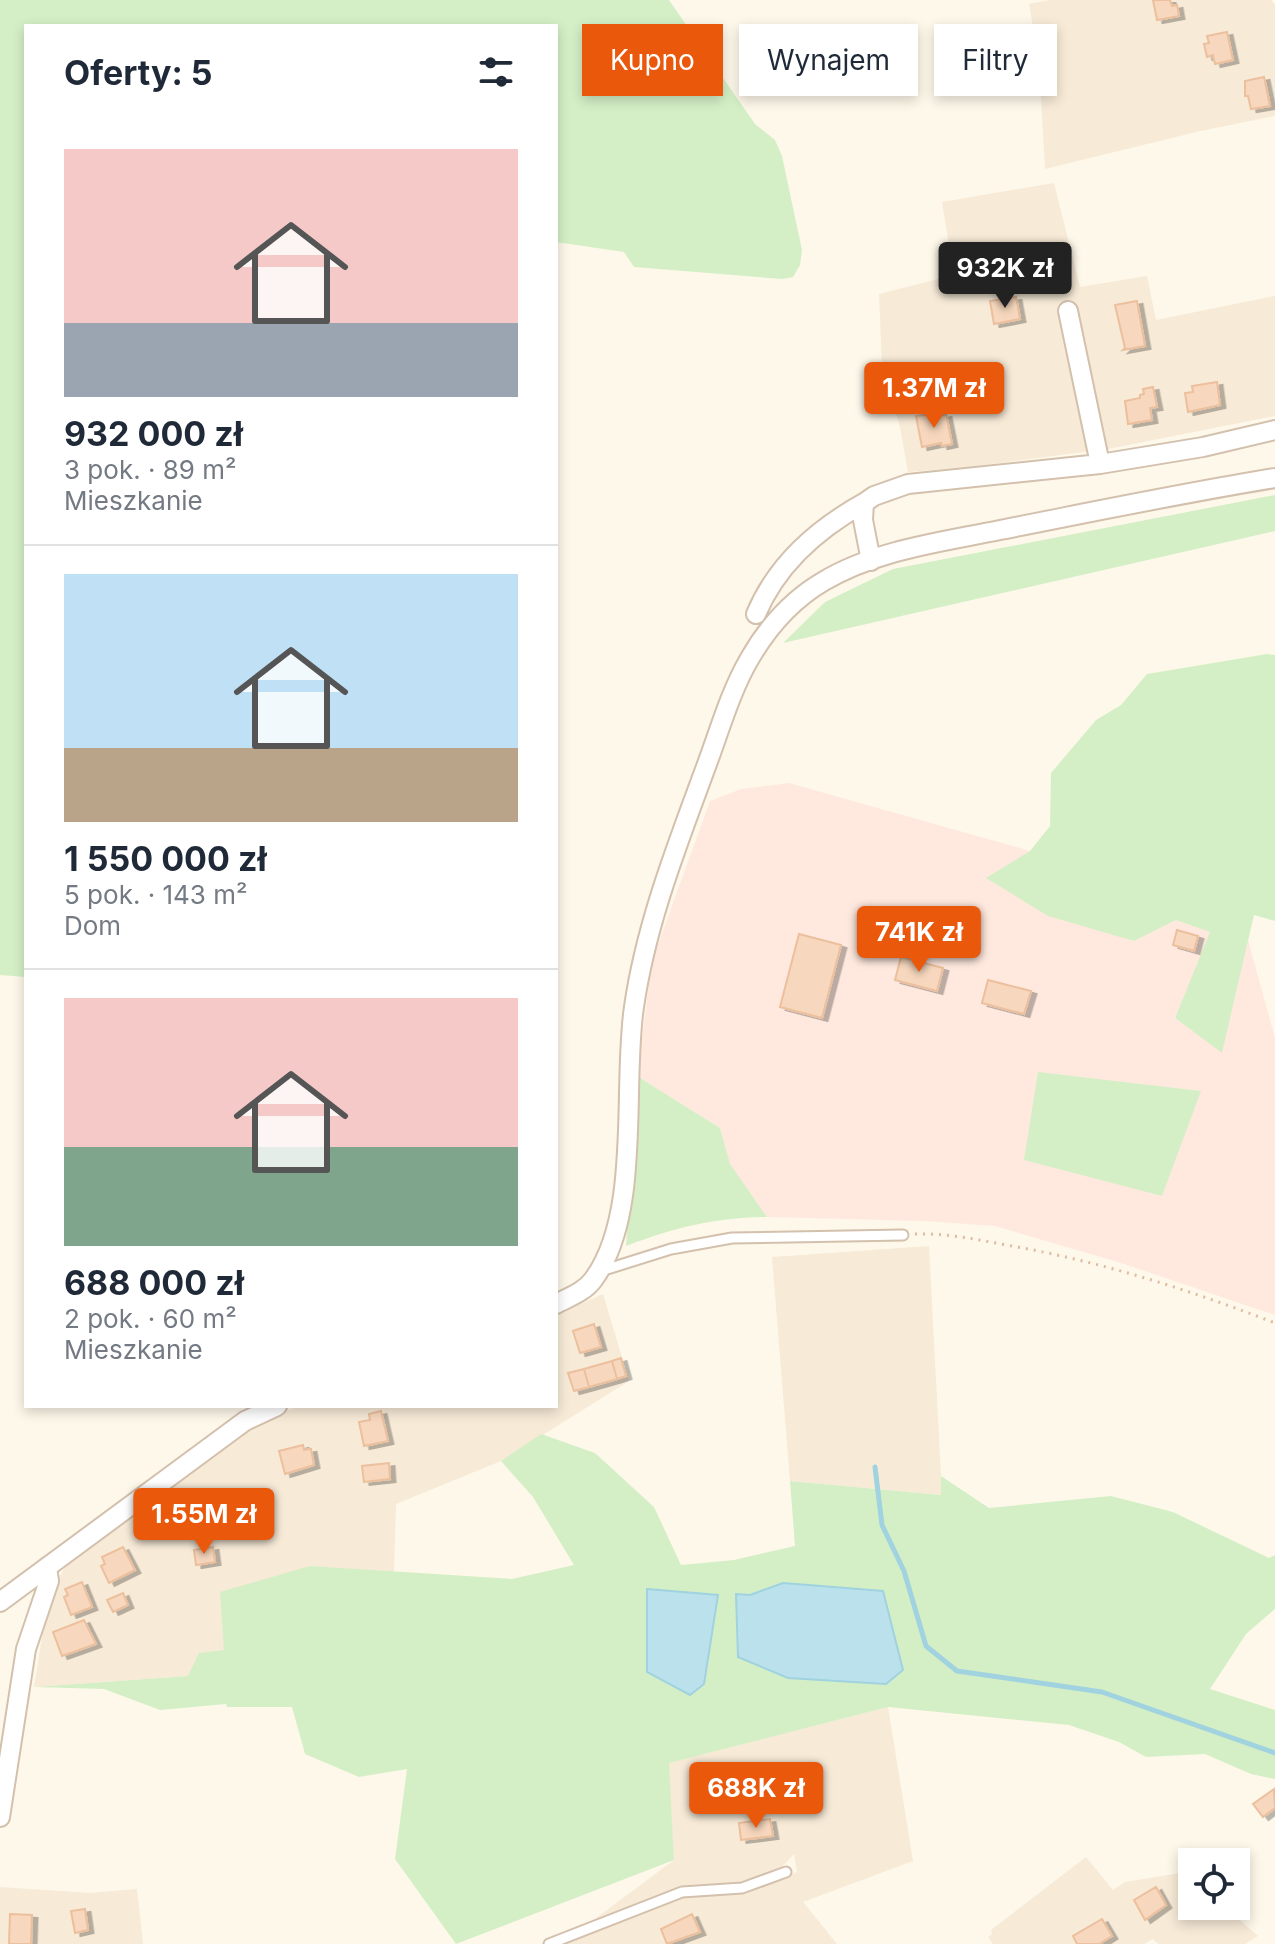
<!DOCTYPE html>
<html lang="pl">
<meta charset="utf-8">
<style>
body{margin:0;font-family:Inter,sans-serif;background:#f6f6f7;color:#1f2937;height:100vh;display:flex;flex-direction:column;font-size:30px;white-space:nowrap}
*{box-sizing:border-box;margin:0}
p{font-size:26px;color:#747a83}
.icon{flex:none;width:44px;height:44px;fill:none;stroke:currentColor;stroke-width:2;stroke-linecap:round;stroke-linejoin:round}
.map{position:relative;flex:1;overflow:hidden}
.drawer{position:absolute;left:24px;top:24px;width:534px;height:1384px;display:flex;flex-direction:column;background:#fff;border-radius:0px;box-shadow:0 4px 12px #0003}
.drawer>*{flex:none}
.top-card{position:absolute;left:582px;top:24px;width:572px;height:72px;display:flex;gap:16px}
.buttons{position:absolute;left:1178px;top:1848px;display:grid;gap:16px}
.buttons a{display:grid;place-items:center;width:72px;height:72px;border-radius:0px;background:#fff;box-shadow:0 4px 12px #0003;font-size:40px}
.price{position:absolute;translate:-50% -68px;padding:0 18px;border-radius:8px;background:#ea580c;color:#fff;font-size:26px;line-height:52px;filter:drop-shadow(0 2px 4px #0008)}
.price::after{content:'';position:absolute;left:50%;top:48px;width:24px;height:18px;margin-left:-12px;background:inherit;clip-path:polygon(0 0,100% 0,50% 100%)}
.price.selected{background:#222;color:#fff}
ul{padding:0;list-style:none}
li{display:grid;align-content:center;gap:16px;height:424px;padding:0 40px}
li+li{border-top:2px solid #e0e1e3}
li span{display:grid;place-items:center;height:248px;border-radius:0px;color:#555}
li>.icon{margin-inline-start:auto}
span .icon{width:144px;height:144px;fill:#fffc;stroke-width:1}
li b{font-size:34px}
h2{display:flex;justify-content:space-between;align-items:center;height:96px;padding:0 40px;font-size:34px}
.tag{padding:0 28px;border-radius:0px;background:#fff;box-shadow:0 4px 12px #0003;font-size:28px;line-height:72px}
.tag.selected{background:#ea580c;color:#fff}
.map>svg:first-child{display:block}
.residential{fill:#f7ead7}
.commercial{fill:#ffe9de}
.green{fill:#d4efc6}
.water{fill:#bbe2ec;stroke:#a0d2df;stroke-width:2}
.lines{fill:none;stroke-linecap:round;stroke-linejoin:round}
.stream{stroke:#a0d2df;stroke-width:5}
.building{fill:#f7d8be;stroke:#ecbf9d;stroke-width:2;filter:url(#shadow)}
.lane-casing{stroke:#d3c0ad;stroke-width:13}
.street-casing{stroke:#d3c0ad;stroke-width:22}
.path{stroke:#debba0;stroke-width:3;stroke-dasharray:2 6;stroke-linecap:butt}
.lane{stroke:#fff;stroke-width:9}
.street{stroke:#fff;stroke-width:18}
</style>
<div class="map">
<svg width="1275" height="1944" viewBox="0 0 1275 1944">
<defs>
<filter id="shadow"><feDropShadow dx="5.5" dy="3" stdDeviation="0" flood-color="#0004"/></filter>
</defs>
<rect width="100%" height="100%" fill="#fef8ea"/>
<path class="residential" d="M1050,0h221l4,4v112l-79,16 -151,37 -6,-107 -10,-58z
M1054,183l26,104 67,-11 9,44 119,-24v120l-167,33 -132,17 -68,6 -8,-45 -18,-60 -3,-73 75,-19 -12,-73z
M929,1246l13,249 -152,-14 -18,-224z
M603,1294l26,87 -128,80 -105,43 -2,68 -84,-6 -86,84 -36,26 -154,11 10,-62 11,-40 10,-18 187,-141 11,-8 38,-12h255v-91z
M888,1707l25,154 -110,41 34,42h-272l121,-49 57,-3 54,-20 -3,-18 -17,18 -37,11 -52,2 -104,42 90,-67 -6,-97z
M1086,1857l27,33 12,-8 61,-10 6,6v28h32l34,30 -13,8h-87l-5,-5 -9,5h-151l-5,-7 4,-3 -1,-4z
M0,1887l90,6 47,-4 6,55h-143z"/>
<path class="commercial" d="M789,783l241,68 -43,27 146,63 43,-21 35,12 -36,86 47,34 26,-112 27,98v277l-154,-52 -126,-37 -72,-5 -156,-4 -38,-53 -9,-36 -83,-52 15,-115 58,-160 31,-12z"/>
<path class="green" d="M0,0h669l86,124 20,16 7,16 20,94 -2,15 -7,12 -11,2 -148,-12 -10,-15 -68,-10v-216h-530v951l-26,-2z
M1275,495v36l-492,112 42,-41 68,-33z
M1267,654l8,1v266l-21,-6 -32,138 -47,-35 35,-86 -34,-12 -42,21 -86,-25 -62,-38 44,-27 20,-25 1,-53 45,-53 25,-15 26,-31z
M1038,1072l163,19 -39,105 -138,-36z
M637,1076l83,52 10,36 37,53c-53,1 -91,10 -141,29z
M541,1434l54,19 59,54 27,58 53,-5 61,-14 -5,-65 151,14v-19l48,32 122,-12 62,16 96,46 6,-3v54l-29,25 -36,55 65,21v69l-24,-5 -46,-20 -59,3 -27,-15 -50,-17 -181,-18 -219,56 5,97 -218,84 -61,-85 12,-90 -48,8 -54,-23 -13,-47h-65l-1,-3 -66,6 -56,-21 -70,-2 154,-11 11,-23 25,-3 -4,-58 90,-26 202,13 62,-14 -41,-68 -32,-36z"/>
<path class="water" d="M783,1583l100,8 20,79 -17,14 -98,-6 -50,-21 -2,-63 14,1z
M647,1589l71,6 -14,89 -14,11 -43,-23z"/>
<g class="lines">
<path class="stream" d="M875,1467l7,58 22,46 22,75 31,25 145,21 173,61"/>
</g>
<path class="building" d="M1153,0h17l2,6 5,-1 2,11 -22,4z
M1227,32l6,28 -18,4 -2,-9 -6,2 -3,-13 5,-1 -2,-7z
M1264,77l6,29 -19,3 -3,-13h-3v-15z
M1016,297l4,22 -26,5 -4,-23z
M1137,301l8,45 -22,4 2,-2 -10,-43z
M1217,382l3,23 -32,7 -3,-19 8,-1 -1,-6z
M1153,387l4,20 -7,1 2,12 -24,4 -3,-23 15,-3v-3l4,-1 -1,-5z
M933,414l1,3 12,-3 6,30 -10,2 -1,-3 -19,4 -6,-31z
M1177,930l21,6 -4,15 -21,-6z
M799,934l42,11 -19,73 -42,-11z
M901,957l42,11 -6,23 -42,-11z
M988,980l43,11 -7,23 -42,-11z
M594,1324l7,23 -21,6 -7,-22z
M621,1358l5,18 -9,3 -5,-18z
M612,1361l5,18 -28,8 -5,-18z
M584,1369l5,18 -15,4 -6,-18z
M381,1411l7,30 -24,5 -5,-24 11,-2 -1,-6z
M303,1445l1,5 7,-1 3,16 -29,9 -6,-23z
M389,1463l1,16 -26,3 -2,-16z
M199,1504l4,26 -22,4 -4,-26z
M123,1547l12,23 -26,13 -8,-17 4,-2 -3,-7z
M213,1547l2,15 -19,3 -2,-15z
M82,1582l10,25 -21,8 -7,-18 4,-2 -3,-6z
M123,1593l5,12 -15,7 -6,-12z
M84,1620l12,24 -34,12 -9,-24z
M1274,1789l1,19 -12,9 -10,-13z
M770,1819l3,17 -32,4 -2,-17z
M1156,1887l10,18 -21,15 -11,-20z
M85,1909l3,21 -13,3 -4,-22z
M10,1914l22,1 -1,29h-22z
M692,1914l8,18 -33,12 -6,-15z
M1102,1919l10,17 -13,8h-22l-4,-8z"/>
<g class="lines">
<g class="lane-casing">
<path id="lane" d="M601,1271l70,-22 61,-11 171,-3
M549,1944l133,-52 60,-4 44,-16"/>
</g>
<g class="street-casing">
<path id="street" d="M1100,464l103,-17 72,-17
M871,561l-8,-41 1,-17 10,-7 34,-12 192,-20 -32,-153
M756,614c21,-50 61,-85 108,-111
M556,1304c13,-7 28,-12 37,-24 49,-66 29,-194 41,-273 12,-84 44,-164 73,-243 13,-35 24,-74 43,-106 18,-31 43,-59 74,-77 52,-31 118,-39 176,-51 92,-18 183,-37 275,-52
M0,1602l245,-181 32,-15
M0,1817l26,-168 23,-68 -2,-14"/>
</g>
<path class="path" d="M915,1234c33,-1 64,6 97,12 90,16 178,44 263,77"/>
<use href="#lane" class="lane"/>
<use href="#street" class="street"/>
</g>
</svg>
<div class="buttons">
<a><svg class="icon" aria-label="locate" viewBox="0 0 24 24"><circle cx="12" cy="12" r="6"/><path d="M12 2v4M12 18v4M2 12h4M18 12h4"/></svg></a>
</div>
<b class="price selected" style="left:1005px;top:310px">932K zł</b>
<b class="price" style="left:934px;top:430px">1.37M zł</b>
<b class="price" style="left:919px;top:974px">741K zł</b>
<b class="price" style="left:204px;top:1556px">1.55M zł</b>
<b class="price" style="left:756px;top:1830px">688K zł</b>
<div class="top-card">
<a class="tag selected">Kupno</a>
<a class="tag">Wynajem</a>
<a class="tag">Filtry</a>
</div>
<section class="drawer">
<h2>Oferty: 5<svg class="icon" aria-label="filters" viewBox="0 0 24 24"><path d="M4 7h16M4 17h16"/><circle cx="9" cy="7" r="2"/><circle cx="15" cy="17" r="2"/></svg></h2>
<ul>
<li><span style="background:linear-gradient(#f6c9c9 70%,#9aa5b1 0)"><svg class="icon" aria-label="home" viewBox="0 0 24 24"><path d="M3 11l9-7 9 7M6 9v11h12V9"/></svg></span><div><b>932 000 zł</b><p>3 pok. · 89 m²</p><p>Mieszkanie</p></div></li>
<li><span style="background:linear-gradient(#bfe0f5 70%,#b9a48a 0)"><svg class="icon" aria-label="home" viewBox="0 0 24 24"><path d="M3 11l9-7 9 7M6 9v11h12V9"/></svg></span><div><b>1 550 000 zł</b><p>5 pok. · 143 m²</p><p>Dom</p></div></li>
<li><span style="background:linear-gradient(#f6c9c9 60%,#7fa58c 0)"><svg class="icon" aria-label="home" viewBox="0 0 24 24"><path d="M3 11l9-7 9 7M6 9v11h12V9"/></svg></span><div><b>688 000 zł</b><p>2 pok. · 60 m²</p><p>Mieszkanie</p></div></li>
</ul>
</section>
</div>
